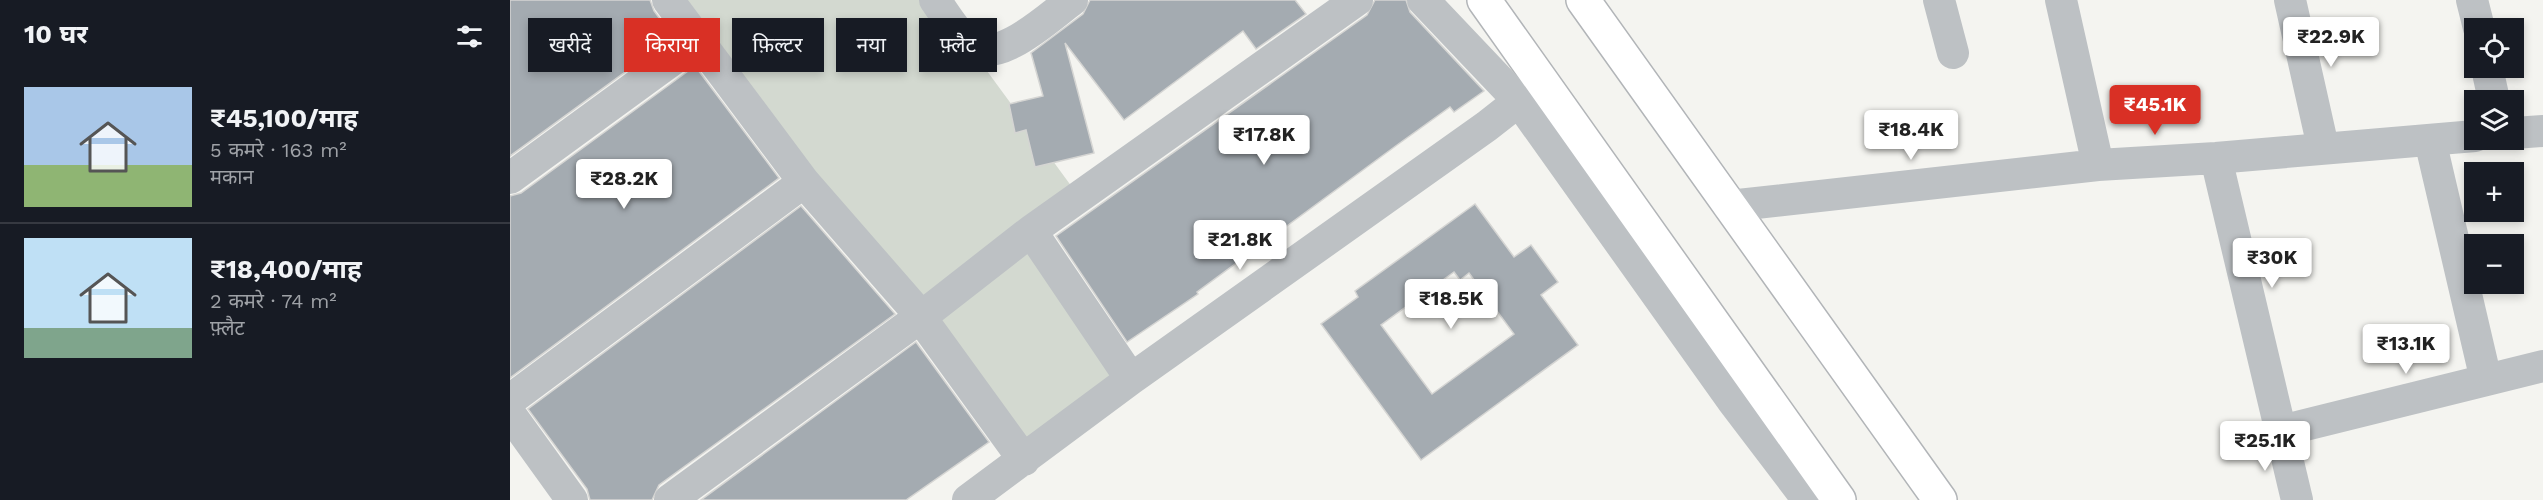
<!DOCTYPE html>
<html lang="hi">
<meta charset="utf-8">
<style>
body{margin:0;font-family:"Work Sans","Noto Sans Devanagari",sans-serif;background:#242831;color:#f1f3f6;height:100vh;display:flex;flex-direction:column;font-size:22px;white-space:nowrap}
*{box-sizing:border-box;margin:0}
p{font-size:20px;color:#9ea1a6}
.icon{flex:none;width:33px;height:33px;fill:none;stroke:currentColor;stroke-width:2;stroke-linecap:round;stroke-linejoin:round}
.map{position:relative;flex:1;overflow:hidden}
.details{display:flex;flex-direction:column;background:#171b24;width:510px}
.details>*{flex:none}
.hud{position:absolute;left:18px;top:18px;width:570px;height:54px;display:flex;gap:12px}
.buttons{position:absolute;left:1954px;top:18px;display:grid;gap:12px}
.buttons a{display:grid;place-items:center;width:60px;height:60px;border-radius:0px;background:#171b24;box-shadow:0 3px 9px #0003;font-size:30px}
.price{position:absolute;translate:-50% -51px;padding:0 14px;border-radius:6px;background:#fff;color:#222;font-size:20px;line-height:39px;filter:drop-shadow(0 2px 3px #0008)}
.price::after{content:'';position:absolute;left:50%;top:36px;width:18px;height:14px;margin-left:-9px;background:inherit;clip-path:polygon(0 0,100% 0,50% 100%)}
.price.active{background:#d93025;color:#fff}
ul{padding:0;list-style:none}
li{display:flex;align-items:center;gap:18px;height:150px;padding:0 24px}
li+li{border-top:2px solid #363941}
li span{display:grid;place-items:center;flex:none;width:168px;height:120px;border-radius:0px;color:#555}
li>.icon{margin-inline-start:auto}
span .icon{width:72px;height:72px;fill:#fffc;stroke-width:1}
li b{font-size:26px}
h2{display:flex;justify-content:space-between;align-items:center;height:72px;padding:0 24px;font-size:26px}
.chip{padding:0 21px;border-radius:0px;background:#171b24;box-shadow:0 3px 9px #0003;font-size:21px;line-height:54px}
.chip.active{background:#d93025;color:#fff}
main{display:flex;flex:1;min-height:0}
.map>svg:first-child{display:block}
.green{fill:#d3d9d0}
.building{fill:#a4abb1;stroke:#d5d5d3;stroke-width:1.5;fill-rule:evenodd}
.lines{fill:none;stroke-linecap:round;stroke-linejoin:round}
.highway-casing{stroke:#b2b5b8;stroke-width:36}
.minor{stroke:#bdc1c4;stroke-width:32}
.highway{stroke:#fff;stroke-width:33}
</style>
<main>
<section class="details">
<h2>10 घर<svg class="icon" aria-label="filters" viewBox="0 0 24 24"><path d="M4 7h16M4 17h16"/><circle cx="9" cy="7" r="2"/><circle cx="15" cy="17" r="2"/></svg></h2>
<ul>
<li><span style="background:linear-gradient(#a9c7e8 65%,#8fb573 0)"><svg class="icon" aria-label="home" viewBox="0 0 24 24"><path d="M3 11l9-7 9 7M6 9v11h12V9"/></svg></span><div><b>₹45,100/माह</b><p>5 कमरे · 163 m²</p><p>मकान</p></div></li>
<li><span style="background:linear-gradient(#bfe0f5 75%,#7fa58c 0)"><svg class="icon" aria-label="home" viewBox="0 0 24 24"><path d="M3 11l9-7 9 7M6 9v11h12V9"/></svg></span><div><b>₹18,400/माह</b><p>2 कमरे · 74 m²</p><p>फ़्लैट</p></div></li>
</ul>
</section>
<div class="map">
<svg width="2033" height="500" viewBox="0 0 2033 500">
<rect width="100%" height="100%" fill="#f4f4f0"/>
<path class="green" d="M164,0h261l145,198 -49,33 100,148 -107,81z"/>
<path class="building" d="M0,0h140l4,11 19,26 -163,119z
M580,0h205l11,14 -50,35 -13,-18 -119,89 -59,-77 29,110 -59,14 -9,-37 -11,3 -6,-29 34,-8 -12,-43 52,-39z
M865,0h31l4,12 74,79 -30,21 -4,-5 -53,38 -200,147 1,2 -71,48 -71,-106 311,-221z
M185,66l84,112 -269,200v-182l11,-3z
M965,204l39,53 17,-12 27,37 -17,13 37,50 -157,115 -100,-136 37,-27 -3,-6zM944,272l6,8 9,-7 45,61 -82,60 -51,-69z
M291,206l94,108 -236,171 -7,15h-62l-3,-11 -59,-80z
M406,342l73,100 -83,58h-205z"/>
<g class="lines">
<g class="highway-casing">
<path id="highway" d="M974,0l355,500
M1073,0l357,500"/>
</g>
<path class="minor" d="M425,0c10,14 21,33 34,44 27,24 81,-28 103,-44
M913,0l96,101 213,299 76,100
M1429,0l14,53
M1551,0l37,165
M1780,0l33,147
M1962,0l7,28
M1977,68l7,32
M2004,133l29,-2
M1920,140l56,240
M1706,158l81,342
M0,178l188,-137
M294,182l109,125 111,153
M1219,206l369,-41 118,-7 259,-22
M521,231l100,148
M0,400l294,-218 -136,-182
M0,414l62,86
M1771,431l262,-65
M160,500l256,-187 105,-82 326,-231
M458,500l163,-121 356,-253 56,-44"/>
<use href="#highway" class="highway"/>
</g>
</svg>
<div class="buttons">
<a><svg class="icon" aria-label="locate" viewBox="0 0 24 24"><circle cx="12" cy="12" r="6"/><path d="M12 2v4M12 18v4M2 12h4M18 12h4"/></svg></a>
<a><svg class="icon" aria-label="layers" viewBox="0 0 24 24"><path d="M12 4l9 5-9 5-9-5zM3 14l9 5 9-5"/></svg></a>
<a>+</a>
<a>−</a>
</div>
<b class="price" style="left:1821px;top:68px">₹22.9K</b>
<b class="price active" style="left:1645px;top:136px">₹45.1K</b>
<b class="price" style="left:1401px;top:161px">₹18.4K</b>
<b class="price" style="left:754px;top:166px">₹17.8K</b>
<b class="price" style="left:114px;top:210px">₹28.2K</b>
<b class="price" style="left:730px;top:271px">₹21.8K</b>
<b class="price" style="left:1762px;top:289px">₹30K</b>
<b class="price" style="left:941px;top:330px">₹18.5K</b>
<b class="price" style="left:1896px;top:375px">₹13.1K</b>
<b class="price" style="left:1755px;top:472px">₹25.1K</b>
<div class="hud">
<a class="chip">खरीदें</a>
<a class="chip active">किराया</a>
<a class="chip">फ़िल्टर</a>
<a class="chip">नया</a>
<a class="chip">फ़्लैट</a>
</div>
</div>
</main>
